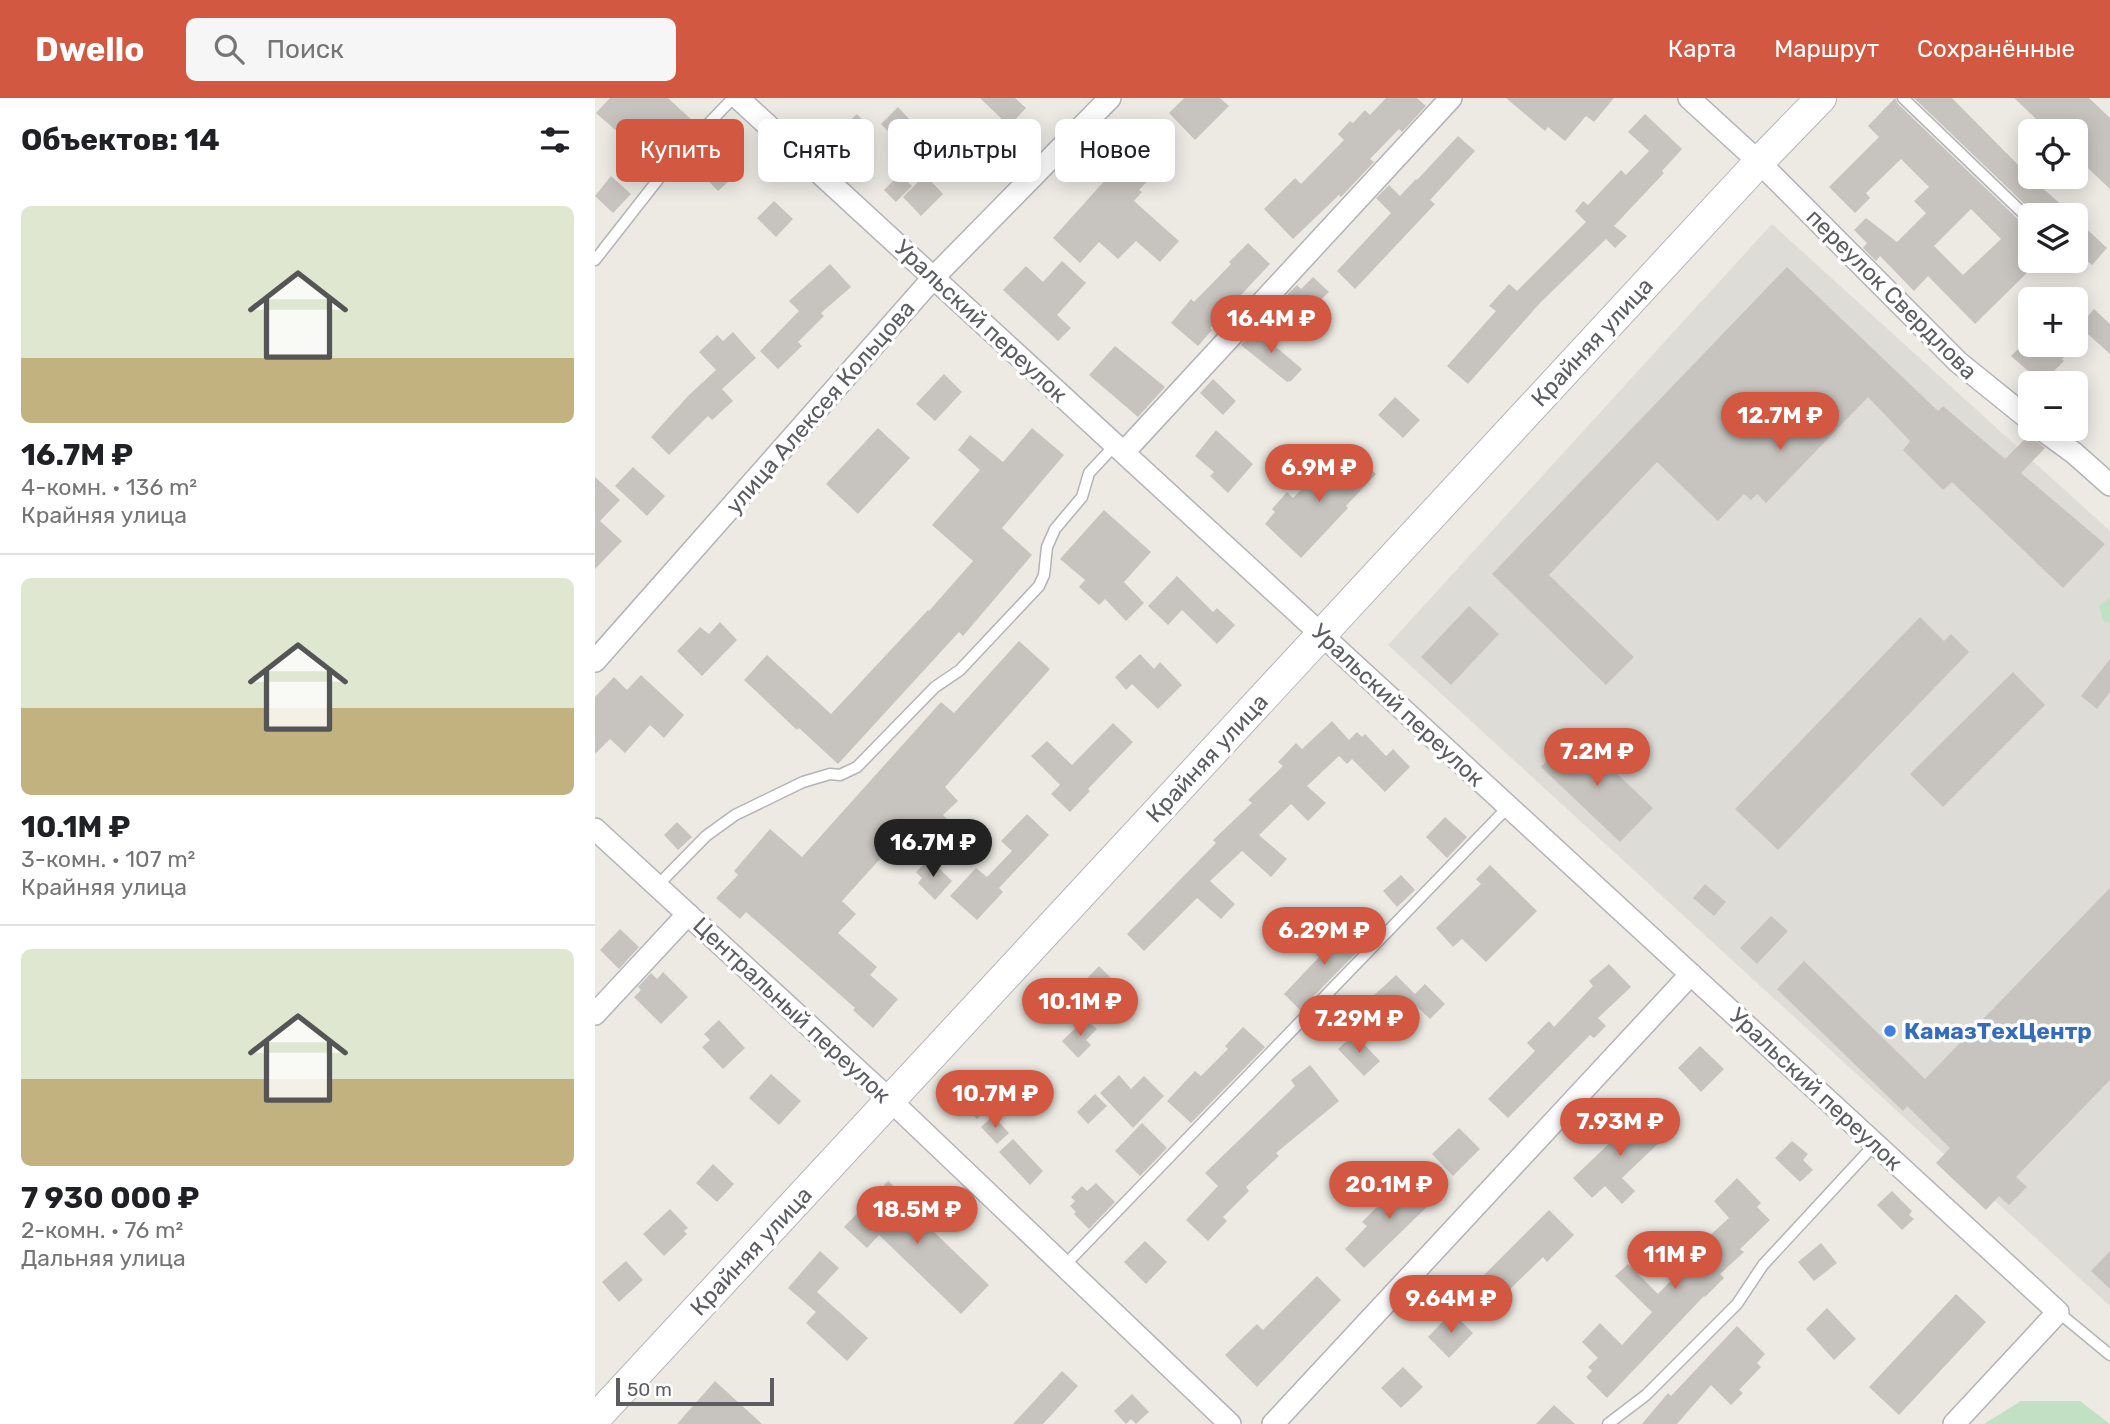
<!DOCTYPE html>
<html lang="ru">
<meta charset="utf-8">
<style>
body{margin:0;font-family:Rubik,sans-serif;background:#f6f6f6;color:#202124;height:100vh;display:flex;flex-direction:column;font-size:26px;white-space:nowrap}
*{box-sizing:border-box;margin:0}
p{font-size:23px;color:#757577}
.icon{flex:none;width:38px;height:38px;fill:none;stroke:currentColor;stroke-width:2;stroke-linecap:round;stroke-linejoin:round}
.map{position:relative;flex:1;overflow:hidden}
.side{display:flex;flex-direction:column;background:#fff;width:595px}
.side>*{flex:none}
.hud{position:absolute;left:21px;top:21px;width:665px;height:63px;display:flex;gap:14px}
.tools{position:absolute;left:1423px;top:21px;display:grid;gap:14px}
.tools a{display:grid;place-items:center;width:70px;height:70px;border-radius:10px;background:#fff;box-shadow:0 4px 18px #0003;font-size:35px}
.scale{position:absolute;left:21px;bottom:18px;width:158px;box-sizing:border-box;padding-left:7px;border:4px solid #5b5d61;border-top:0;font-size:19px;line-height:24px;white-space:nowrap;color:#5b5d61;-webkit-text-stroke:5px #fff;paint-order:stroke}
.price{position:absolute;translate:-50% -60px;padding:0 16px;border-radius:24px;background:#d25842;color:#fff;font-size:23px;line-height:46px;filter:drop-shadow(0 2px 4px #0008)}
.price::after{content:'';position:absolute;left:50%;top:42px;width:21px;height:16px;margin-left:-10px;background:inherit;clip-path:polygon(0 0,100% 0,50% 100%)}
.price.on{background:#222;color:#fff}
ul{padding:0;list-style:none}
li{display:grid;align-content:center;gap:14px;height:371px;padding:0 21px}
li+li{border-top:2px solid #e0e0e0}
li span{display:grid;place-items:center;height:217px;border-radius:10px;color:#555}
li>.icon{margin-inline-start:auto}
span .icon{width:126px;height:126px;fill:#fffc;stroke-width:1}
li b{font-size:30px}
h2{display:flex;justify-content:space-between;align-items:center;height:84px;padding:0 21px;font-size:30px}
.chip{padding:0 24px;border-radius:10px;background:#fff;box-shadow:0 4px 18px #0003;font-size:24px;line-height:63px}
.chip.on{background:#d25842;color:#fff}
header{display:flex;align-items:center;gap:42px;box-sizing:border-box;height:98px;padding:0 35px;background:#d25842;color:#fff}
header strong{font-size:33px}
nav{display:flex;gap:38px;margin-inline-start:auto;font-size:24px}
.search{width:490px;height:63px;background:#f6f6f6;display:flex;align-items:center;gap:18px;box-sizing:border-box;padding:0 24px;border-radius:10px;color:#757577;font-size:26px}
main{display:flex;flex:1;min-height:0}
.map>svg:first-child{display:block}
.industrial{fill:#dddcd7}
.green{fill:#c2e0c4}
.building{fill:#c7c4bf;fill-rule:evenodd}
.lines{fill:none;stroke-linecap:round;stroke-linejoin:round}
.service-casing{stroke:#b3b4b8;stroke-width:13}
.minor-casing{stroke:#b3b4b8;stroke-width:24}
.secondary-casing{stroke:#b4b6bb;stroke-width:32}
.service{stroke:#fff;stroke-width:10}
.minor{stroke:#fff;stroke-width:21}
.secondary{stroke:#fff;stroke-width:30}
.shop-dot{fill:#3f7fe0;stroke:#fff;stroke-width:2.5}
.labels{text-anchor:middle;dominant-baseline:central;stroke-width:7;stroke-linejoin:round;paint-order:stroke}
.street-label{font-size:23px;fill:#5b5d61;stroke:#fff}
.shop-label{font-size:23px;font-weight:bold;fill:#366cbe;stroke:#fff;text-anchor:start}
</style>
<header>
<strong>Dwello</strong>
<div class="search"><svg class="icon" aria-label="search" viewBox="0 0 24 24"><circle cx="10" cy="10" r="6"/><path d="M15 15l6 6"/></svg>Поиск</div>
<nav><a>Карта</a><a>Маршрут</a><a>Сохранённые</a></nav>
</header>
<main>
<section class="side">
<h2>Объектов: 14<svg class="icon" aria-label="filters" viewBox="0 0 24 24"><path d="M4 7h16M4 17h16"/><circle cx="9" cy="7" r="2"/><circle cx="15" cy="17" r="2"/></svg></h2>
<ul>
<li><span style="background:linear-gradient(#dfe7d0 70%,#c2b280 0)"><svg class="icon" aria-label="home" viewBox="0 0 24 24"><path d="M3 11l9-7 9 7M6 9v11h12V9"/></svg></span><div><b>16.7M ₽</b><p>4-комн. · 136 m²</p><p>Крайняя улица</p></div></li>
<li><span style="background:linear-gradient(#dfe7d0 60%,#c2b280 0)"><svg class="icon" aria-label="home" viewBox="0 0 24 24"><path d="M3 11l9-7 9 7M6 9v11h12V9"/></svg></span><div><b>10.1M ₽</b><p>3-комн. · 107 m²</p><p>Крайняя улица</p></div></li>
<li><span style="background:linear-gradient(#dfe7d0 60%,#c2b280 0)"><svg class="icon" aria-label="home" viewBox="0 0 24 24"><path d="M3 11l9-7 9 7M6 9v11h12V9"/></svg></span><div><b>7 930 000 ₽</b><p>2-комн. · 76 m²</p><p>Дальняя улица</p></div></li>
</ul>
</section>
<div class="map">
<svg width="1515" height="1326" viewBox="0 0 1515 1326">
<rect width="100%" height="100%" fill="#eceae3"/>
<path class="industrial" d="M1177,126l338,307v775l-722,-661z"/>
<path class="green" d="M1515,499v26l-7,-2 -4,-15z
M1426,1303h59l30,23h-126z"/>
<path class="building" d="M15,0h58l27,25 -14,15 -15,-14 -23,25 -20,-19 -3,4 -24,-21z
M385,0h35l11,10 -17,18z
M589,0h36l9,8 -34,34 -26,-27z
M791,0h31l9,8 -24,26 -3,-3 -29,30 4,3 -33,35 -2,-2 -46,44 -29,-30 31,-31 6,6 43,-44 -6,-6 12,-13 3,2 12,-13 5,5z
M911,0h108l-20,24 -8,-6 -21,25 -17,-14 -3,4z
M1300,0l3,6 127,122 5,2v42l-55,54 -47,-48 -14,15 -34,-35 -4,5 -13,-13 4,-5 -13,-13 12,-12 31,24 29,-29 -12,-12 15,-14 -28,-28 -35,34 4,5 -15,15 -26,-26 50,-50 -11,-11zM1376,111l30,30 -38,36 -29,-29z
M1319,0h38l78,79 43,38h-37z
M1419,0h75l21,20v71l-35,-33v-25h-26z
M303,9l12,13 -17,16 -12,-12z
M262,16l17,19 -21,19 -17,-19z
M1050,16l37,35 -20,22 2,2 -50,53 13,10 -12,12 -9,-9 -66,64 -72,81 -21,-18 49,-55 -7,-5 20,-22 8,7 69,-69 -11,-11 8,-10 5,4 33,-35 5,5 23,-24 -21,-19z
M863,38l17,15 -45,49 5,4 -80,85 -18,-18 54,-58 -15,-15 13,-13 11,11 16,-17 1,1z
M540,49l24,22 -20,21 3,2 -8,9 45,40 -19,21 -24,-21 -18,18 -19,-17 -19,21 -27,-25z
M124,51l21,22 -22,20 -21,-22z
M305,76l12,12 -16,16 -12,-12z
M330,77l18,19 -22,22 -18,-19z
M16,78l20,18 -18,19 -18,-17z
M179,103l19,18 -17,18 -19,-19z
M1480,120l32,30 -15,17 -17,-15z
M653,145l22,21 -60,64 2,2 -14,16 -27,-23 20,-24 3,3 37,-38 -2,-2z
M467,163l24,22 -29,32 14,13 -13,13 -55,-51 23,-24 17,16z
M235,166l21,23 -30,26 3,3 -26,26 4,4 -24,23 -18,-18 39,-40 -10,-10z
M1192,169l151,144 5,-5 62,53 24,-24 16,13 -24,25 84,71 -42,44 -111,-106 -9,8 -40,-40 7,-9 -42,-44 -102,106 -9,-9 -6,6 -7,-6 -26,27 -61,-59 -108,113 85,82 -28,28 -114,-111z
M718,179l16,15 -28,27 -19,-19 15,-15 4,4z
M1499,211l16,15v30l-31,-28z
M663,228l20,18 -2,3 26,22 -11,12 -4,1 -46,-37z
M138,234l23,26 -34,31 11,12 -21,19 -4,-4 -39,39 -18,-18 38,-42 27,-25 -17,-18 18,-17 6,6z
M1427,247h55l-15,14 2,2 -22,22 -31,-27z
M520,248l50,41 -27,30 -49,-42z
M349,276l18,18 -27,29 -19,-17z
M618,281l23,22 -13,14 -23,-22z
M800,299l25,23 -17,18 -25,-23z
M283,330l32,30 -52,56 -32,-30z
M437,330l32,27 -62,73 30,27 -69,81 -4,-4 -121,132 -39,-36 -2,2 -53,-50 23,-25 64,59 97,-104 1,1 44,-50 -41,-36 48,-55 -22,-20 12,-15 33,27z
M621,332l37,34 -25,29 -18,-17 4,-4 -19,-16z
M754,351l27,25 -30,32 2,2 -47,50 -36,-34 10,-12 -3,-3 15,-17 6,6 22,-23 5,5z
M38,369l32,29 -18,20 -32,-30z
M0,379l25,23 -20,21 22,20 -27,28z
M509,412l47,42 -27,30 20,21 -18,18 -21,-22 -6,6 -20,-18 6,-7 -25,-21z
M582,478l36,36 4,-4 18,17 -18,19 -35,-34 -14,15 -20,-19z
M874,508l30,28 -48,51 -30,-28z
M1325,519l24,24 7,-7 18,18 -191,198 -43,-41z
M125,524l17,18 -35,36 -25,-25 23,-24 9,7z
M424,543l31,28 -105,118 13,14 -15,14 16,16 -16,15 -27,-27 -74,82 14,13 -18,19 39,34 -7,8 28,24 -25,29 -20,-18 2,-2 -109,-96 -6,7 -24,-21 22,-23 -4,-4 36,-42 32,28 139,-155 13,11z
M545,556l14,15 6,-7 22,23 -24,24 -26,-25 -6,6 -11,-13z
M1515,561v33l-13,17 -16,-13z
M1418,574l32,33 -102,102 -33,-33z
M46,577l43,40 -20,23 -14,-13 -25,28 -15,-14 -15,15v-57l19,-20 13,13z
M737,623l17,19 8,-8 5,5 3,-3 21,22 7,-7 17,18 -25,25 -33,-33 -5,5 -8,-8 -32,30 19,17 -18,18 -17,-17 -32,31 28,24 -16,18 -29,-26 -32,30 25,23 -14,15 -24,-21 -53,53 -17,-17 89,-91 -3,-3 39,-37 -4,-3 35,-34 -5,-4 18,-19 6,6z
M518,625l20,19 -45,47 2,2 -20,21 -19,-18 9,-9 -29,-29 16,-15 25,24z
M979,635l79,75 -33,34 -79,-75z
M432,716l22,21 -50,53 4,4 -26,28 -27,-24 26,-28 11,9 25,-26 -11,-10z
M850,719l22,20 -20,21 -21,-21z
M82,724l15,15 -14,13 -14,-15z
M334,761l23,22 -17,19 -17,-17 4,-5 -6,-6z
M895,767l47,46 -51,51 -24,-23 -9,8 -17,-19 45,-44 -5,-5z
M806,777l14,15 -18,17 -14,-16z
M1110,786l21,18 -12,14 -21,-18z
M1515,790v192l-94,97 11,10 -18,18 -10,-9 -13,14 -31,-29 -19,-18 14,-15 -43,-42 -4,5 -126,-122 27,-28 121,118z
M1176,818l17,15 -31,33 -17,-16z
M745,828l22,21 -62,63 -16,-16 35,-37 -5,-5z
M25,831l19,18 -20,22 -19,-19z
M1014,866l22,23 -33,31 8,8 -12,12 -4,-3 -82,83 -20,-19 47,-48 -8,-8 22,-22 5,6 39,-41 -4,-5z
M504,868l20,20 -43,40 -18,-18z
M68,874l25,25 -27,27 -27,-27 7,-7 -3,-3 13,-14 6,6z
M801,877l19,19 10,-10 20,20 -15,15 -18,-17 -19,18 -22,-22z
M490,921l12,10 -11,11 5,5 -13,13 -16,-17z
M124,922l26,28 -22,21 -21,-22 8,-7 -6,-6z
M648,929l22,20 -74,76 -24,-22 28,-30 6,5 27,-27 -3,-3z
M759,936l26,27 -16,15 -26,-27z
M1105,948l24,23 -23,23 -23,-24z
M715,967l29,36 -63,52 3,3 -33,31 3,4 -26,26 4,4 -19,20 -22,-21 32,-34 -13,-13 90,-87 -4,-6z
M176,976l30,27 -22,24 -30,-27z
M524,977l12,14 13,-13 20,20 -31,32 -33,-35z
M391,979l17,16 -26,26 -16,-16z
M500,996l12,12 -19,18 -11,-12z
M1044,1012l26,27 -43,41 13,13 -13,13 -17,-18 -13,12 -19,-20 42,-40 -2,-2z
M398,1018l16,17 -12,11 -16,-17z
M547,1025l25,25 -27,28 -25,-25z
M864,1030l21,21 -27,27 -21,-22z
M418,1041l30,32 -13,14 -31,-33z
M1197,1043l16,13 -5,6 10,10 -13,12 -25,-24z
M118,1066l21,20 -17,18 -21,-19z
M813,1078l25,25 -69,67 -19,-19 22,-23 -5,-4z
M1142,1080l24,25 -4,4 13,13 -30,29 4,3 -24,22 4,4 -19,19 -1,-1 -97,102 -21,-21 6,-6 -4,-4 10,-9 -16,-16 18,-19 22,22 30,-33 -37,-36 13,-12 30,30 50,-52 -3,-2 24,-22 -15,-17z
M293,1083l23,21 -4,4 82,79 -28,29 -82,-79 -12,13 -23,-21z
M501,1085l19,19 -26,27 -15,-15 2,-2 -6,-6 5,-5 -4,-4 11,-11 5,5z
M1297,1093l20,20 -3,4 5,4 -12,11 -25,-25z
M75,1111l18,19 -4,3 3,3 -23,22 -21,-22z
M954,1112l25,25 -27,27 -4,-5 -45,44 -20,-20z
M550,1143l22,21 -21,22 -22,-22z
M1226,1145l16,20 -23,18 -16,-19z
M225,1153l19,17 -22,24 51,46 -21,23 -41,-38 10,-11 -28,-24z
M1515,1153v38l-19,-18z
M31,1163l17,19 -24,22 -17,-20z
M722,1178l24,24 -84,87 -32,-32 32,-31 6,6z
M1361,1196l30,28 -87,93 -30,-28z
M1232,1210l29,31 -22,21 -28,-31z
M857,1214l21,21 -24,25 -21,-21z
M1142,1228l28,28 -8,9 4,4 -22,23 4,3 -12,12 -20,-20 -34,39h-35l26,-31 3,3z
M808,1269l20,20 -22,21 -20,-20z
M467,1273l16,15 -35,38h-30z
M120,1283l47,43h-85z
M537,1296l17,18 -13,12 -5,-5 -5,5 -12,-13z
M959,1307l21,19h-39z"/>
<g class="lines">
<g class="service-casing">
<path id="service" d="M1308,0l127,122
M0,162l76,-97 62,-65
M62,788l49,-50 29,-21 68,-33 27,-8 10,1 17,-8 78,-80 25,-17 79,-84 5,-11 3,-28 8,-18 27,-32 7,-24 27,-29
M469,1168l445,-460
M1463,1214l52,43
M1013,1326l38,-29 91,-91 26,-39 112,-121"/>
</g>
<g class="minor-casing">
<path id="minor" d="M143,0l1320,1214 -104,112
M1094,0l70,64 199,200 72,58
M1446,331l33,24 36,32
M529,354l327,-354
M0,563l339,-384 176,-179
M0,731l295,271 340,324
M0,916l93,-100
M678,1326l418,-450"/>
</g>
<g class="secondary-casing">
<path id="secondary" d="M0,1321l1164,-1257 62,-64"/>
</g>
<use href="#service" class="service"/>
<use href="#minor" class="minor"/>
<use href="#secondary" class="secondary"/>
</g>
<circle class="shop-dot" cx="1295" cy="933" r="7"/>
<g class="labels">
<g class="street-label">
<text transform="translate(1297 196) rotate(45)">переулок Свердлова</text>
<text transform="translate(386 223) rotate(43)">Уральский переулок</text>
<text transform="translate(997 244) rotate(-47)">Крайняя улица</text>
<text transform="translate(225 309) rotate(-49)">улица Алексея Кольцова</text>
<text transform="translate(803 607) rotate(43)">Уральский переулок</text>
<text transform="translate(612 660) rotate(-47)">Крайняя улица</text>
<text transform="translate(197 912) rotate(43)">Центральный переулок</text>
<text transform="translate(1221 991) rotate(43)">Уральский переулок</text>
<text transform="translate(156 1153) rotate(-47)">Крайняя улица</text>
</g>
<g class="shop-label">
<text x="1309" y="933">КамазТехЦентр</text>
</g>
</g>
</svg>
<div class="tools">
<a><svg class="icon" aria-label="locate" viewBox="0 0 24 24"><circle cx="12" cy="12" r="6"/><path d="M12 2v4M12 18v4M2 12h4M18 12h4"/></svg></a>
<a><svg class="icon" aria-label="layers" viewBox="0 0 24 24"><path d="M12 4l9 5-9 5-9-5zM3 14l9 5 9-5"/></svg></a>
<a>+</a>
<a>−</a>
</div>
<div class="scale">50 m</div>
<b class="price" style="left:676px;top:257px">16.4M ₽</b>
<b class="price" style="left:1185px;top:354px">12.7M ₽</b>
<b class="price" style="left:724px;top:406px">6.9M ₽</b>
<b class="price" style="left:1002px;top:690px">7.2M ₽</b>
<b class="price on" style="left:338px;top:781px">16.7M ₽</b>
<b class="price" style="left:729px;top:869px">6.29M ₽</b>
<b class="price" style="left:485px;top:940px">10.1M ₽</b>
<b class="price" style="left:764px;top:957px">7.29M ₽</b>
<b class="price" style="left:400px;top:1032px">10.7M ₽</b>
<b class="price" style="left:1025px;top:1060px">7.93M ₽</b>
<b class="price" style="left:794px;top:1123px">20.1M ₽</b>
<b class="price" style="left:322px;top:1148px">18.5M ₽</b>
<b class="price" style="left:1080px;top:1193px">11M ₽</b>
<b class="price" style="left:856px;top:1237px">9.64M ₽</b>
<div class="hud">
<a class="chip on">Купить</a>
<a class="chip">Снять</a>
<a class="chip">Фильтры</a>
<a class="chip">Новое</a>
</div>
</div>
</main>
